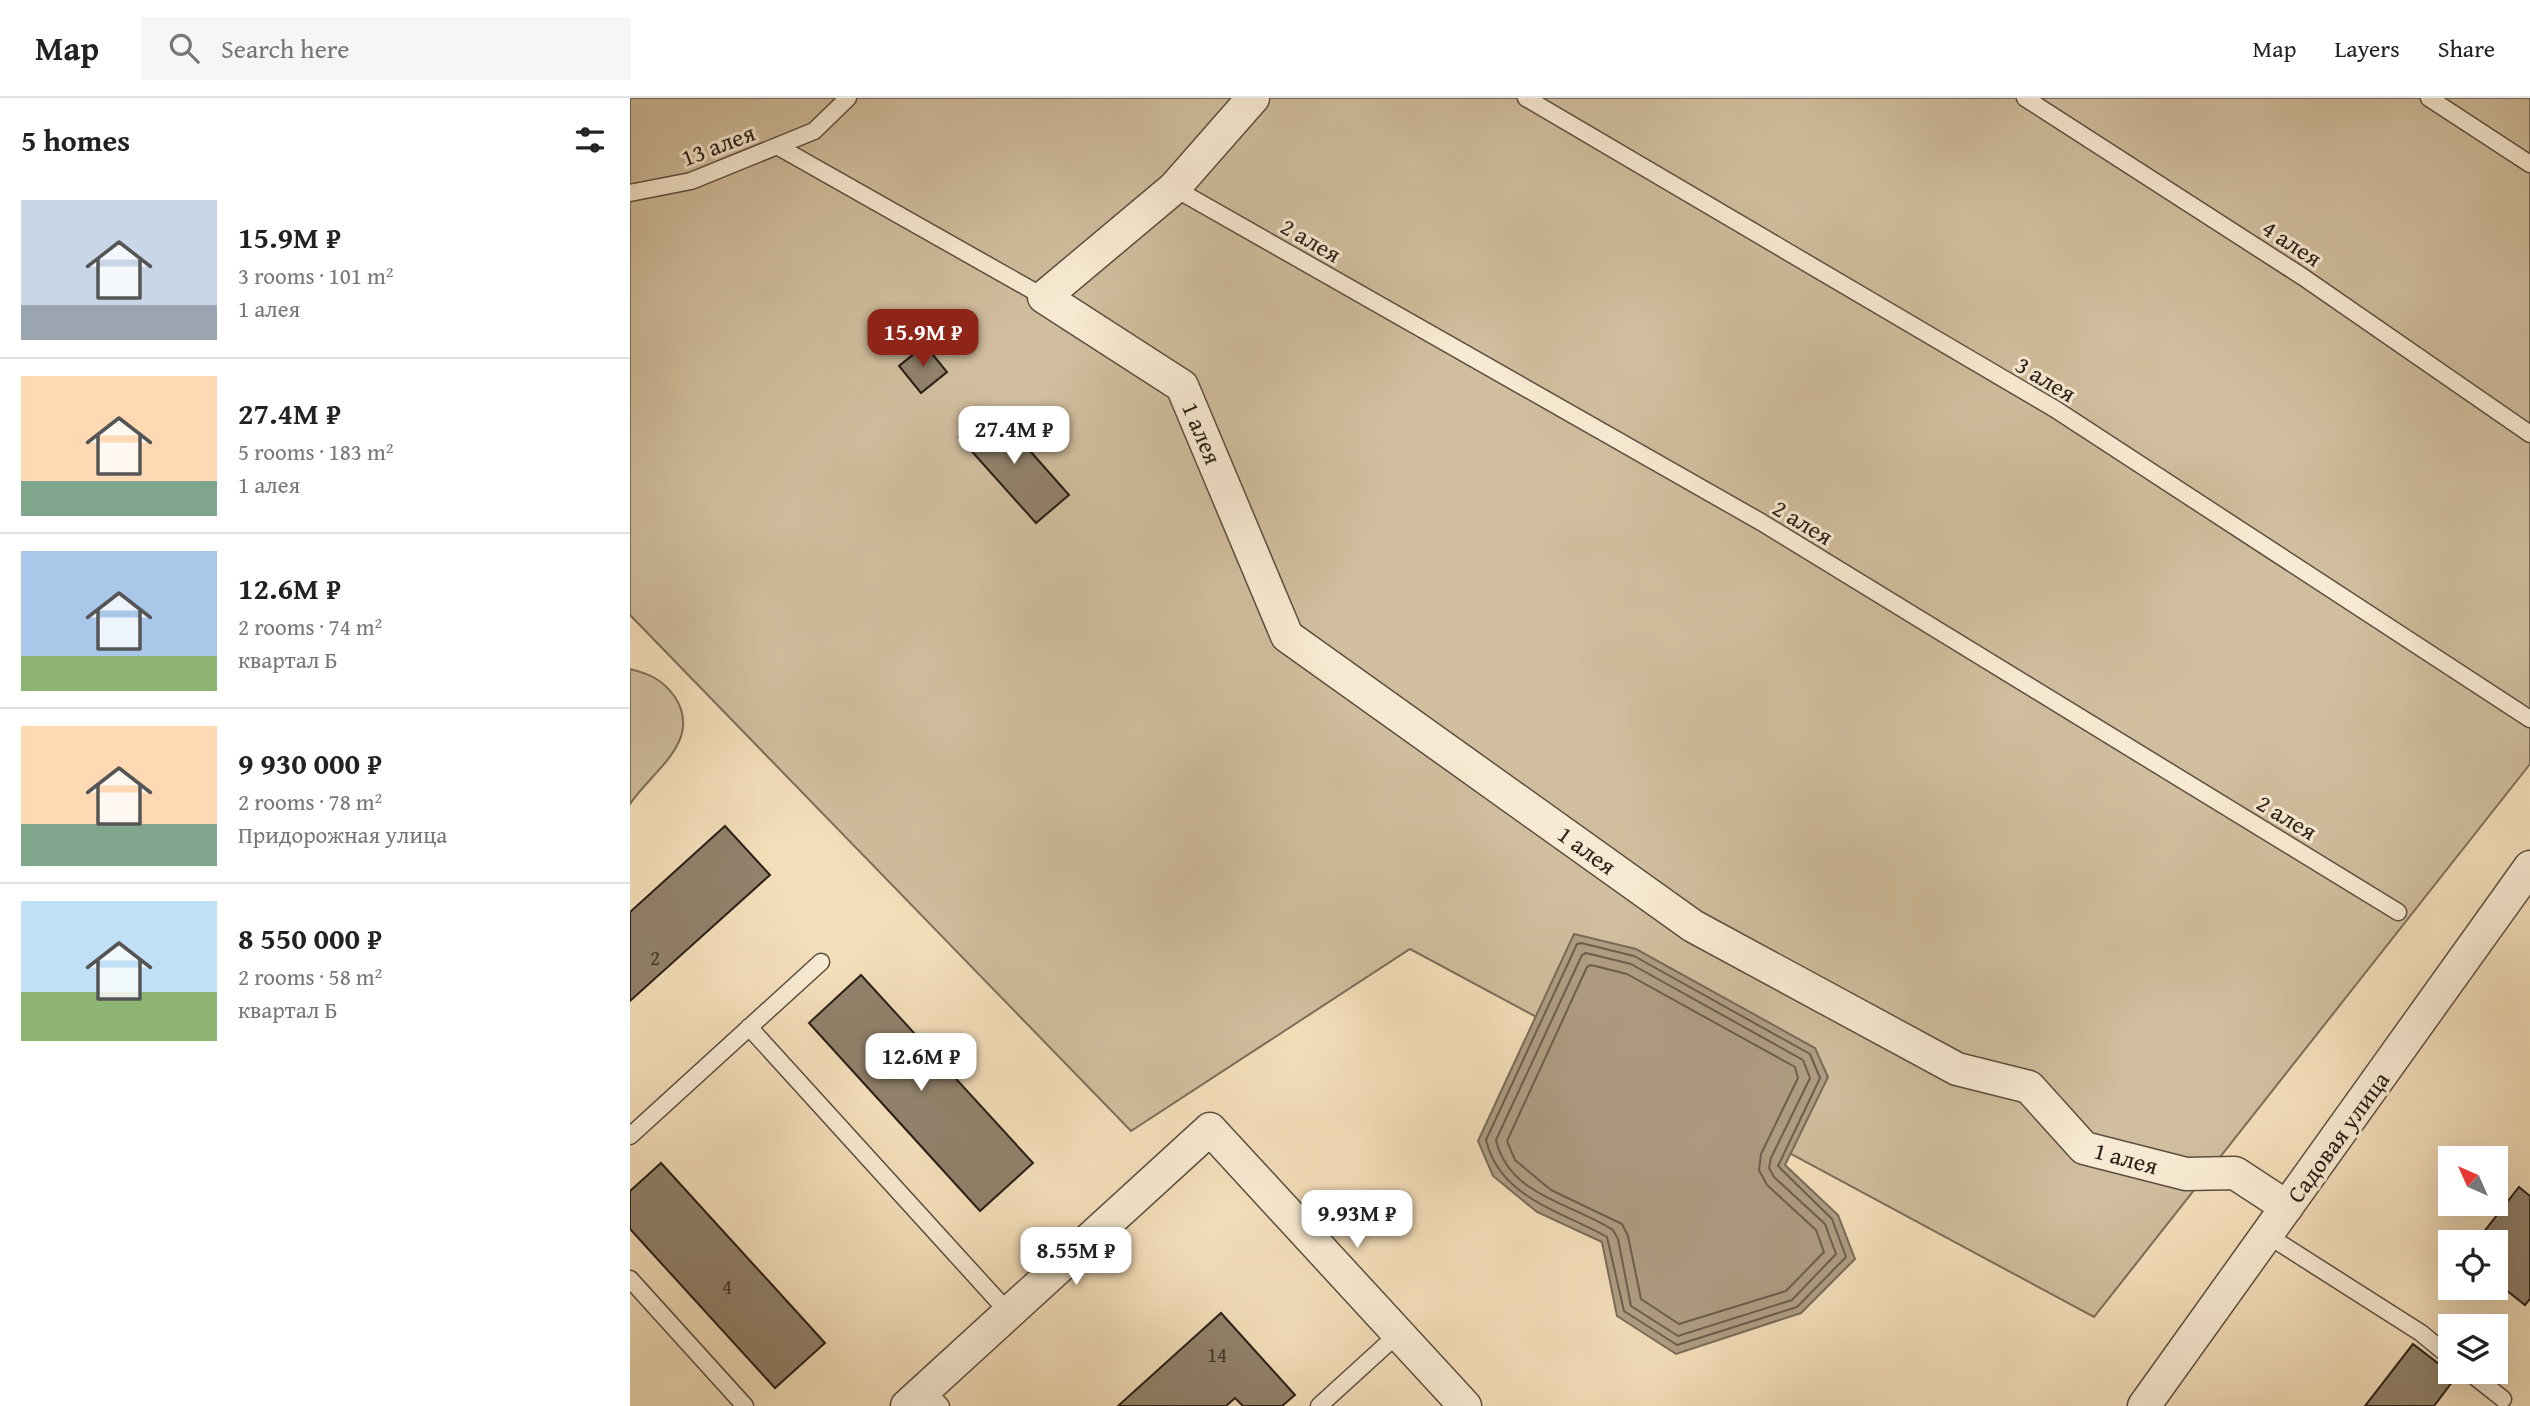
<!DOCTYPE html>
<meta charset="utf-8">
<style>
body{margin:0;font-family:"Gentium Book Plus",serif;background:#f6f6f6;color:#222;height:100vh;display:flex;flex-direction:column;font-size:26px;white-space:nowrap}
*{box-sizing:border-box;margin:0}
p{font-size:23px;color:#767676}
.icon{flex:none;width:38px;height:38px;fill:none;stroke:currentColor;stroke-width:2;stroke-linecap:round;stroke-linejoin:round}
.map{position:relative;flex:1;overflow:hidden}
.side{display:flex;flex-direction:column;background:#fff;width:630px}
.side>*{flex:none}
.needle{width:46px;rotate:315deg}
.fabs{position:absolute;left:1808px;top:1048px;display:grid;gap:14px}
.fabs a{display:grid;place-items:center;width:70px;height:70px;border-radius:0px;background:#fff;box-shadow:0 7px 28px #0002;font-size:35px}
.price{position:absolute;translate:-50% -60px;padding:0 16px;border-radius:14px;background:#fff;color:#222;font-size:23px;line-height:46px;filter:drop-shadow(0 2px 4px #0008)}
.price::after{content:'';position:absolute;left:50%;top:42px;width:21px;height:16px;margin-left:-10px;background:inherit;clip-path:polygon(0 0,100% 0,50% 100%)}
.price.selected{background:#8f2418;color:#fff}
ul{padding:0;list-style:none}
li{display:flex;align-items:center;gap:21px;height:175px;padding:0 21px}
li+li{border-top:2px solid #e0e0e0}
li span{display:grid;place-items:center;flex:none;width:196px;height:140px;border-radius:0px;color:#555}
li>.icon{margin-inline-start:auto}
span .icon{width:84px;height:84px;fill:#fffc;stroke-width:1}
li b{font-size:30px}
h2{display:flex;justify-content:space-between;align-items:center;height:84px;padding:0 21px;font-size:30px}
header{display:flex;align-items:center;gap:42px;box-sizing:border-box;height:98px;padding:0 35px;background:#fff;border-bottom:2px solid #e0e0e0}
header strong{font-size:33px}
nav{display:flex;gap:38px;margin-inline-start:auto;font-size:24px}
.search{width:490px;height:63px;background:#f6f6f6;display:flex;align-items:center;gap:18px;box-sizing:border-box;padding:0 24px;border-radius:0px;color:#767676;font-size:26px}
main{display:flex;flex:1;min-height:0}
.map>svg:first-child{display:block}
.green{fill:#d1be9e;stroke:#7c6e5a;stroke-width:2}
.water{fill:#af9d83;stroke:#796b58;stroke-width:2}
.lines{fill:none;stroke-linecap:round;stroke-linejoin:round}
.shore{stroke:#6c5e4d;stroke-width:2}
.building{fill:#92826c;stroke:#281f17;stroke-width:2}
.lane-casing{stroke:#5b4f40;stroke-width:19}
.street-casing{stroke:#5b4f40;stroke-width:35}
.lane{stroke:#f8ead2;stroke-width:16}
.street{stroke:#f8ead2;stroke-width:32}
.labels{text-anchor:middle;dominant-baseline:central;stroke-width:6;stroke-linejoin:round;paint-order:stroke}
.number-label{font-size:21px;fill:#42382c}
.street-label{font-size:24px;fill:#281f17;stroke:#f8ead2}
</style>
<header>
<strong>Map</strong>
<div class="search"><svg class="icon" aria-label="search" viewBox="0 0 24 24"><circle cx="10" cy="10" r="6"/><path d="M15 15l6 6"/></svg>Search here</div>
<nav><a>Map</a><a>Layers</a><a>Share</a></nav>
</header>
<main>
<section class="side">
<h2>5 homes<svg class="icon" aria-label="filters" viewBox="0 0 24 24"><path d="M4 7h16M4 17h16"/><circle cx="9" cy="7" r="2"/><circle cx="15" cy="17" r="2"/></svg></h2>
<ul>
<li><span style="background:linear-gradient(#c9d6e8 75%,#9aa5b1 0)"><svg class="icon" aria-label="home" viewBox="0 0 24 24"><path d="M3 11l9-7 9 7M6 9v11h12V9"/></svg></span><div><b>15.9M ₽</b><p>3 rooms · 101 m²</p><p>1 алея</p></div></li>
<li><span style="background:linear-gradient(#ffd9b3 75%,#7fa58c 0)"><svg class="icon" aria-label="home" viewBox="0 0 24 24"><path d="M3 11l9-7 9 7M6 9v11h12V9"/></svg></span><div><b>27.4M ₽</b><p>5 rooms · 183 m²</p><p>1 алея</p></div></li>
<li><span style="background:linear-gradient(#a9c7e8 75%,#8fb573 0)"><svg class="icon" aria-label="home" viewBox="0 0 24 24"><path d="M3 11l9-7 9 7M6 9v11h12V9"/></svg></span><div><b>12.6M ₽</b><p>2 rooms · 74 m²</p><p>квартал Б</p></div></li>
<li><span style="background:linear-gradient(#ffd9b3 70%,#7fa58c 0)"><svg class="icon" aria-label="home" viewBox="0 0 24 24"><path d="M3 11l9-7 9 7M6 9v11h12V9"/></svg></span><div><b>9 930 000 ₽</b><p>2 rooms · 78 m²</p><p>Придорожная улица</p></div></li>
<li><span style="background:linear-gradient(#bfe0f5 65%,#8fb573 0)"><svg class="icon" aria-label="home" viewBox="0 0 24 24"><path d="M3 11l9-7 9 7M6 9v11h12V9"/></svg></span><div><b>8 550 000 ₽</b><p>2 rooms · 58 m²</p><p>квартал Б</p></div></li>
</ul>
</section>
<div class="map">
<svg width="1900" height="1308" viewBox="0 0 1900 1308">
<rect width="100%" height="100%" fill="#f4deba"/>
<filter id="stains"><feTurbulence type="fractalNoise" baseFrequency=".00286" numOctaves="4"/><feColorMatrix values="0 0 0 0 .2 0 0 0 0 .09 0 0 0 0 .02 0 0 0 .5 -.17"/></filter>
<radialGradient id="worn" r=".72"><stop offset=".6" stop-color="#630" stop-opacity="0"/><stop offset="1" stop-color="#630" stop-opacity=".3"/></radialGradient>
<path class="green" d="M0,0h1900v666l-436,553 -684,-368 -279,182 -501,-516z
M0,571c20,5 33,11 45,28 28,44 -22,73 -45,107z"/>
<path class="water" d="M944,836l62,15 179,99 13,29 -43,88 53,50 17,44 -54,54 -125,41 -59,-38 -15,-74 -65,-30 -44,-36 -15,-35z"/>
<g class="lines">
<path class="shore" d="M951,845l53,13 176,98 10,24 -42,88 54,53 14,38 -49,50 -120,38 -53,-34 -17,-74c-46,-26 -107,-39 -121,-97l91,-196z
M956,855l45,11 172,96 7,18 -39,80 -2,10 5,9 51,47 11,30 -44,46 -114,36 -47,-30 -13,-67 -5,-9c-41,-27 -104,-34 -117,-90l86,-185z
M961,867l36,9 168,93 3,11 -37,76 -2,16 8,15 49,45 8,22 -38,39 -107,33 -38,-25 -13,-63 -6,-12 -71,-34 -36,-30 -8,-19 80,-174z"/>
</g>
<path class="building" d="M295,247l22,27 -26,21 -22,-27z
M362,310l77,87 -33,28 -77,-86z
M95,728l45,49 -140,126v-89z
M231,877l172,188 -53,48 -171,-188z
M31,1065l164,180 -50,45 -145,-159v-38z
M1889,1089l11,9v103l-5,6 -29,-23v-40h-20z
M591,1215l74,82 -13,11h-39l-8,-8 -9,8h-108z
M1783,1246l43,33 -22,29h-69z"/>
<g class="lines">
<g class="lane-casing">
<path id="lane" d="M896,0l529,311 475,310
M1395,0l278,179 227,157
M1799,0l101,66
M147,48l267,151
M544,90l587,334 637,390
M0,95l61,-12 123,-50 34,-33
M119,929l260,286
M0,1038l191,-174
M1637,1137l154,98 29,24
M0,1181l115,127
M1839,1274l34,27
M295,1291l16,17
M689,1308l79,-72"/>
</g>
<g class="street-casing">
<path id="street" d="M623,0l-79,90 -130,109 138,89 105,250 406,290 264,143 72,18 55,61 102,26 49,-1 52,34
M277,1308l303,-277 255,277
M1514,1308l386,-539"/>
</g>
<use href="#lane" class="lane"/>
<use href="#street" class="street"/>
</g>
<g class="labels">
<g class="number-label">
<text x="25" y="859">2</text>
<text x="97" y="1188">4</text>
<text x="587" y="1256">14</text>
</g>
<g class="street-label">
<text transform="translate(88 47) rotate(-21)">13 алея</text>
<text transform="translate(681 142) rotate(30)">2 алея</text>
<text transform="translate(1662 145) rotate(33)">4 алея</text>
<text transform="translate(1416 281) rotate(31)">3 алея</text>
<text transform="translate(572 335) rotate(67)">1 алея</text>
<text transform="translate(1173 424) rotate(31)">2 алея</text>
<text transform="translate(1657 719) rotate(31)">2 алея</text>
<text transform="translate(957 752) rotate(36)">1 алея</text>
<text transform="translate(1708 1039) rotate(-54)">Садовая улица</text>
<text transform="translate(1496 1060) rotate(15)">1 алея</text>
</g>
</g>
<rect width="100%" height="100%" filter="url(#stains)"/>
<rect width="100%" height="100%" fill="url(#worn)"/>
</svg>
<div class="fabs">
<a><svg class="needle" viewBox="-14 -14 28 28"><path d="M0-13l5 13h-10z" fill="#e53935"/><path d="M0 13l5-13h-10z" fill="#767676"/></svg></a>
<a><svg class="icon" aria-label="locate" viewBox="0 0 24 24"><circle cx="12" cy="12" r="6"/><path d="M12 2v4M12 18v4M2 12h4M18 12h4"/></svg></a>
<a><svg class="icon" aria-label="layers" viewBox="0 0 24 24"><path d="M12 4l9 5-9 5-9-5zM3 14l9 5 9-5"/></svg></a>
</div>
<b class="price selected" style="left:293px;top:271px">15.9M ₽</b>
<b class="price" style="left:384px;top:368px">27.4M ₽</b>
<b class="price" style="left:291px;top:995px">12.6M ₽</b>
<b class="price" style="left:727px;top:1152px">9.93M ₽</b>
<b class="price" style="left:446px;top:1189px">8.55M ₽</b>
</div>
</main>
